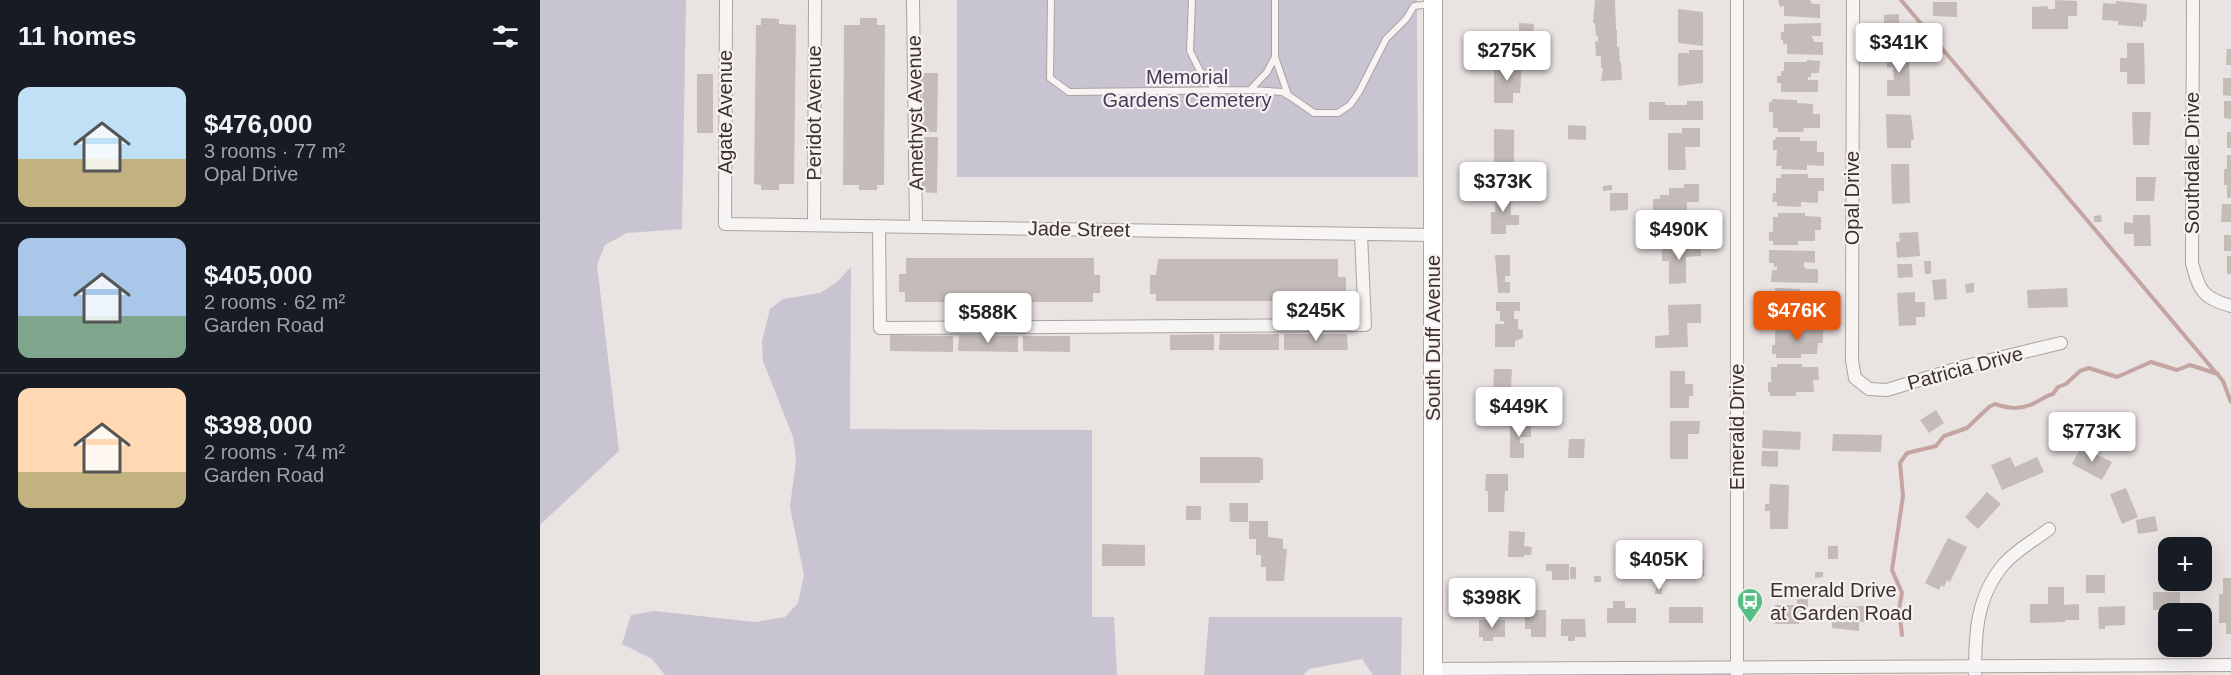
<!DOCTYPE html>
<meta charset="utf-8">
<style>
body{margin:0;font-family:Arial,sans-serif;background:#242831;color:#f1f3f6;height:100vh;display:flex;flex-direction:column;font-size:22px;white-space:nowrap}
*{box-sizing:border-box;margin:0}
p{font-size:20px;color:#9ea1a6}
.icon{flex:none;width:33px;height:33px;fill:none;stroke:currentColor;stroke-width:2;stroke-linecap:round;stroke-linejoin:round}
.map{position:relative;flex:1;overflow:hidden}
.details{display:flex;flex-direction:column;background:#171b24;width:540px}
.details>*{flex:none}
.tools{position:absolute;left:1618px;top:537px;display:grid;gap:12px}
.tools a{display:grid;place-items:center;width:54px;height:54px;border-radius:12px;background:#171b24;box-shadow:0 6px 24px #0002;font-size:30px}
.price{position:absolute;translate:-50% -51px;padding:0 14px;border-radius:6px;background:#fff;color:#222;font-size:20px;line-height:39px;filter:drop-shadow(0 2px 3px #0008)}
.price::after{content:'';position:absolute;left:50%;top:36px;width:18px;height:14px;margin-left:-9px;background:inherit;clip-path:polygon(0 0,100% 0,50% 100%)}
.price.selected{background:#ea580c;color:#fff}
ul{padding:0;list-style:none}
li{display:flex;align-items:center;gap:18px;height:150px;padding:0 18px}
li+li{border-top:2px solid #363941}
li span{display:grid;place-items:center;flex:none;width:168px;height:120px;border-radius:12px;color:#555}
li>.icon{margin-inline-start:auto}
span .icon{width:72px;height:72px;fill:#fffc;stroke-width:1}
li b{font-size:26px}
h2{display:flex;justify-content:space-between;align-items:center;height:72px;padding:0 18px;font-size:26px}
main{display:flex;flex:1;min-height:0}
.map>svg:first-child{display:block}
.green{fill:#c9c4d1}
.lines{fill:none;stroke-linecap:round;stroke-linejoin:round}
.stream{stroke:#c4a5a1;stroke-width:4}
.building{fill:#c5bcb9}
.lane-casing{stroke:#aba3a0;stroke-width:8}
.street-casing{stroke:#aba3a0;stroke-width:14}
.primary-casing{stroke:#b3a6a2;stroke-width:20}
.lane{stroke:#f7f5f4;stroke-width:6}
.street{stroke:#f7f5f4;stroke-width:12}
.primary{stroke:#fff;stroke-width:18}
.labels{text-anchor:middle;dominant-baseline:central;stroke-width:4.5;stroke-linejoin:round;paint-order:stroke}
.park-label{font-size:20px;fill:#473b59;stroke:#f6f2f1}
.street-label{font-size:20px;fill:#3e302c;stroke:#f6f2f1}
.poi-label{font-size:20px;fill:#3e302c;stroke:#f6f2f1;text-anchor:start}
</style>
<main>
<section class="details">
<h2>11 homes<svg class="icon" aria-label="filters" viewBox="0 0 24 24"><path d="M4 7h16M4 17h16"/><circle cx="9" cy="7" r="2"/><circle cx="15" cy="17" r="2"/></svg></h2>
<ul>
<li><span style="background:linear-gradient(#bfe0f5 60%,#c2b280 0)"><svg class="icon" aria-label="home" viewBox="0 0 24 24"><path d="M3 11l9-7 9 7M6 9v11h12V9"/></svg></span><div><b>$476,000</b><p>3 rooms · 77 m²</p><p>Opal Drive</p></div></li>
<li><span style="background:linear-gradient(#a9c7e8 65%,#7fa58c 0)"><svg class="icon" aria-label="home" viewBox="0 0 24 24"><path d="M3 11l9-7 9 7M6 9v11h12V9"/></svg></span><div><b>$405,000</b><p>2 rooms · 62 m²</p><p>Garden Road</p></div></li>
<li><span style="background:linear-gradient(#ffd9b3 70%,#c2b280 0)"><svg class="icon" aria-label="home" viewBox="0 0 24 24"><path d="M3 11l9-7 9 7M6 9v11h12V9"/></svg></span><div><b>$398,000</b><p>2 rooms · 74 m²</p><p>Garden Road</p></div></li>
</ul>
</section>
<div class="map">
<svg width="1691" height="675" viewBox="0 0 1691 675">
<rect width="100%" height="100%" fill="#e9e3e2"/>
<path class="green" d="M0,0h146l-4,229 -55,4 -22,12 -8,20 22,186 -79,74z
M417,0h460l1,177h-461z
M311,267l-1,162 242,1v187h22l3,58h-452l-13,-16 -30,-15 9,-29 23,-4 101,11 30,-5 13,-14 6,-28 -14,-68 6,-47 -3,-23 -30,-76 -1,-20 8,-32 13,-10 37,-6 17,-11z
M669,617h193l-1,58h-28l-11,-16 -53,10 -6,6h-99z"/>
<g class="lines">
<path class="stream" d="M1361,0l322,381 8,21
M1362,635l-3,-26 3,-16 -10,-23 11,-74 -3,-33 7,-10 29,-7 8,-10 23,-8 22,-21 6,-3c12,4 23,6 35,1 9,-3 14,-9 23,-11l5,-7 8,-3 14,-13 9,-3 28,9 34,-15 26,8 13,-5 28,9"/>
</g>
<path class="building" d="M1055,0h20l1,30h1v17h2l1,15h1l1,18 -21,1 2,-13h-2v-12h-5l-1,-14 3,-1v-5h-2l-1,-13h-2z
M1238,0h32l2,4h8v14l-36,-2v-10l-4,1z
M1515,0l22,1v15h-9v13h-36v-22l16,-1v3h7z
M1576,1l31,3 -1,17h-3v6l-25,-2v-4l-16,-1 1,-17 13,1z
M1393,2h24v15l-24,-1z
M1138,9l25,3v34l-25,-3z
M1359,14v24l-15,1v-24z
M221,18l18,1v5l17,1 -2,159h-15v6h-18v-5l-7,-1 2,-159h5z
M320,18h17v7h8l-1,160h-7v5h-18v-5h-16l1,-160h16z
M979,23l15,1 -1,11 -14,-1z
M1281,23v13h-9v3h2v3h9v13l-36,-1v-10h-4v-4h-2v-8h3v-8z
M1587,43h17l1,41h-18v-12h-7v-14h7z
M1687,49h4v16h-5z
M1149,50h14v33l-25,3v-33h11z
M1369,51l1,45h-23v-16h7l-1,-13 -6,1 -1,-16z
M1267,60l13,1 -1,12h-8v4h-3v3h10v12h-37v-9h-4v-7h4v-5h3v-9h23z
M954,64h28l-2,29h-7v10h-19z
M382,73h16l-1,59h-15z
M157,74h16v59h-16z
M1683,78h8v18l-8,-1z
M1232,99l25,1v3l16,1v10h7v14h-16l-1,4h-25v-4h-5v-16h-4v-10h3z
M1147,101h16v19h-54v-18h16v3h22z
M1684,101h7v18l-7,-1z
M1592,112h19l-2,33h-16z
M1346,114l25,1 3,25h-3v8h-24z
M1028,125l18,1v14l-18,-1z
M1142,128h18v19h-15l1,23h-18v-37h14z
M954,129l20,1v40l-20,-1z
M1687,132h4v16h-4z
M382,137h16l-1,56 -16,-1z
M1236,137h24v4h17v11h7v14l-17,-1v5l-26,-1 1,-3h-6l1,-16h-4v-10h2z
M1687,155h4v43h-4v-13h-3v-16h3z
M1351,164h18l1,39 -18,1z
M1241,174h27v4h16v13h-6v12l-17,-1v5l-24,-1v-4h-5l1,-9h3v-15h5z
M1596,177h20l-2,24h-18z
M1144,184h15v18h-12v22h-19v-11h-15v-14h7v-4h9v-7h15z
M1072,185v5l-9,1v-5z
M956,190h15v25h8v10h-13v9h-15v-22h4z
M1070,193h18v17l-18,1z
M1682,204h9v18h-10z
M1238,213h27v3l16,1v13h-6v11h-17v4h-25v-4h-4v-9h4v-15h5z
M1561,215l1,7h-8v-6z
M1593,215h17l1,31h-17v-12h-10v-12l9,1z
M1378,232l2,24 -23,2 -1,-16h4l-1,-9z
M1684,235h7v16h-7z
M1161,245v11l-15,1v26l-17,1v-23h-7v-15z
M1229,250l46,1v12l-11,-1v4l2,3h12v14l-47,-1 1,-12h5v-3h-3v-4h-5z
M955,255h15v21h-5v6h5v11h-12z
M1687,256h4v18h-4z
M366,258h188v17h6v18h-7v9h-188v-10h-6v-18h7z
M618,259h180v18h8v18h-6v6h-184v-7h-6v-19h6z
M1384,261h7v13h-6z
M1357,264h15l1,13 -15,1z
M1406,279l1,20 -13,1 -2,-20z
M1434,283v9l-8,1 -1,-9z
M1235,288l25,1v3h17v11h7v14h-17v4l-26,-1v-3h-5v-16h-3v-10h2z
M1527,288l1,19 -40,1 -1,-18z
M1375,292v10h10v15h-9v8l-17,1 -2,-33z
M956,302h24v9h-6v8h4v10l5,1v8l-8,3v6h-20v-23h9v-3h-4v-10h-4z
M1161,304v19h-14l1,24 -33,1v-12l14,-1 -1,-30z
M1241,326h26v3h16v14h-5l-1,11h-16v4h-25v-4h-4v-9h3v-15h6z
M674,334v16h-44v-15z
M680,334h59v16h-60z
M744,334h63l1,16h-64z
M350,335l63,1v16l-63,-1z
M419,335l59,1v16l-60,-1z
M483,336h47v16l-47,-1z
M1237,364h25v3h16l1,13h-6l1,12h-18v4h-26v-4h-2v-10h5l-2,-1v-14h6z
M954,369h18l-1,18h6v10h-24z
M1130,371h15v13h8v12h-4v12h-19z
M982,399v14h-14l-1,-13z
M1396,410l8,13 -15,10 -9,-13z
M970,421h21v16h-11v6h4v15h-14z
M1130,421h30l-1,13h-11v25h-18z
M1223,430l38,2 -1,18 -38,-2z
M1293,434l49,1 -1,17 -49,-1z
M1029,439h16l-1,19h-16z
M1541,447l31,15 -10,18 -30,-16z
M1222,451h16v16l-17,-1z
M660,457h59l4,2v21h-3v3h-60z
M1470,457l5,10 22,-10 7,15 -42,18 -11,-25z
M946,474h22v17h-3l-1,21h-16v-21h-3z
M1230,484l19,1 -1,44h-18v-18h-5v-7h4z
M1586,488l12,29 -16,7 -12,-30z
M1447,492l14,12 -23,25 -13,-12z
M689,503h19v19h-18z
M646,506h15v14h-15z
M1615,516l3,15 -20,3 -2,-14z
M709,521h19v16l15,2v10h4l-3,32h-18v-14h-5v-12h-5v-16h-7z
M969,531l16,1 -1,14 8,1 -1,8h-7v2h-16z
M1408,538l19,9 -17,35 -3,-2 -3,7 -3,-2 -2,5 -14,-7z
M1131,542h18v18h15v16h-33z
M562,544l43,1v21h-43z
M1288,546h10v13h-10z
M1006,564h23v16h-17v-9h-6z
M1030,567h6v12h-6z
M1275,572h8v5l-8,1z
M1546,575h19v18h-19z
M1054,576h7v6h-7z
M1683,578h8v56h-5v-11h-7v-29h4z
M1508,587h16v18l15,-1v16h-14v2l-35,1v-19h18z
M955,588l11,4 -3,8 -11,-4z
M1116,588h6v6h-7z
M1613,592h27v22h-11v8h-3v-12h-13z
M1257,599h11v22h-9v3h-24v-19h22z
M1073,601h12v7h11v15h-29v-15h6z
M1327,606v16h-8v9l-27,-3v-21z
M1585,606v19l-20,1v3h-6l-1,-22z
M1129,607h34v16h-34z
M985,610h21v27h-15v-8h-6z
M1646,611h17v3h-17z
M1021,619h24l1,18h-11v4h-7v-5h-7z
M939,620h26v17h-12v4h-10v-4h-4z"/>
<g class="lines">
<g class="lane-casing">
<path id="lane" d="M511,0l-1,78 19,14 181,-2 17,-18 8,-15v-57
M652,0l-2,51 10,20 16,19
M735,57l13,38 26,18h24l12,-8 9,-13 27,-53 20,-20 8,-13 18,-2
M710,90l33,2 4,3"/>
</g>
<g class="street-casing">
<path id="street" d="M186,0l-1,224 708,11
M373,0l3,227
M1197,0v675
M1313,0l-1,360 3,18 14,11 18,1 75,-23 99,-24
M1653,0l-1,263c7,27 10,35 39,43
M274,225l1,-225
M339,226l1,102 485,-3 -4,-91
M893,669l798,-4
M1435,675c0,-41 1,-78 29,-111 12,-14 31,-24 45,-35"/>
</g>
<g class="primary-casing">
<path id="primary" d="M893,0v675"/>
</g>
<use href="#lane" class="lane"/>
<use href="#street" class="street"/>
<use href="#primary" class="primary"/>
</g>
<defs>
<g id="bus-pin" transform="scale(1.35)"><path d="M0 17L-7.5 6A9.5 9.5 0 1 1 7.5 6Z" fill="#55bf86" stroke="#f6f2f1"/><path d="M-5-6H5V4H4V6H2V4H-2V6H-4V4H-5ZM-3.5-4V0h7V-4ZM-3.5 1.2v1.5H-2V1.2ZM2 1.2v1.5H3.5V1.2Z" fill="#fff"/></g>
</defs>
<g fill-rule="evenodd">
<use href="#bus-pin" x="1210" y="601"/>
</g>
<g class="labels">
<g class="park-label">
<text x="647" y="77">Memorial<tspan x="647" dy="23">Gardens Cemetery</tspan></text>
</g>
<g class="street-label">
<text transform="translate(185 112) rotate(-90)">Agate Avenue</text>
<text transform="translate(274 113) rotate(-90)">Peridot Avenue</text>
<text transform="translate(375 113) rotate(-91)">Amethyst Avenue</text>
<text transform="translate(1652 163) rotate(-90)">Southdale Drive</text>
<text transform="translate(1312 198) rotate(-90)">Opal Drive</text>
<text transform="translate(539 229) rotate(1)">Jade Street</text>
<text transform="translate(893 338) rotate(-90)">South Duff Avenue</text>
<text transform="translate(1425 368) rotate(-15)">Patricia Drive</text>
<text transform="translate(1197 427) rotate(-90)">Emerald Drive</text>
</g>
<g class="poi-label">
<text x="1230" y="590">Emerald Drive<tspan x="1230" dy="23">at Garden Road</tspan></text>
</g>
</g>
</svg>
<div class="tools">
<a>+</a>
<a>−</a>
</div>
<b class="price" style="left:1359px;top:74px">$341K</b>
<b class="price" style="left:967px;top:82px">$275K</b>
<b class="price" style="left:963px;top:213px">$373K</b>
<b class="price" style="left:1139px;top:261px">$490K</b>
<b class="price" style="left:776px;top:342px">$245K</b>
<b class="price selected" style="left:1257px;top:342px">$476K</b>
<b class="price" style="left:448px;top:344px">$588K</b>
<b class="price" style="left:979px;top:438px">$449K</b>
<b class="price" style="left:1552px;top:463px">$773K</b>
<b class="price" style="left:1119px;top:591px">$405K</b>
<b class="price" style="left:952px;top:629px">$398K</b>
</div>
</main>
